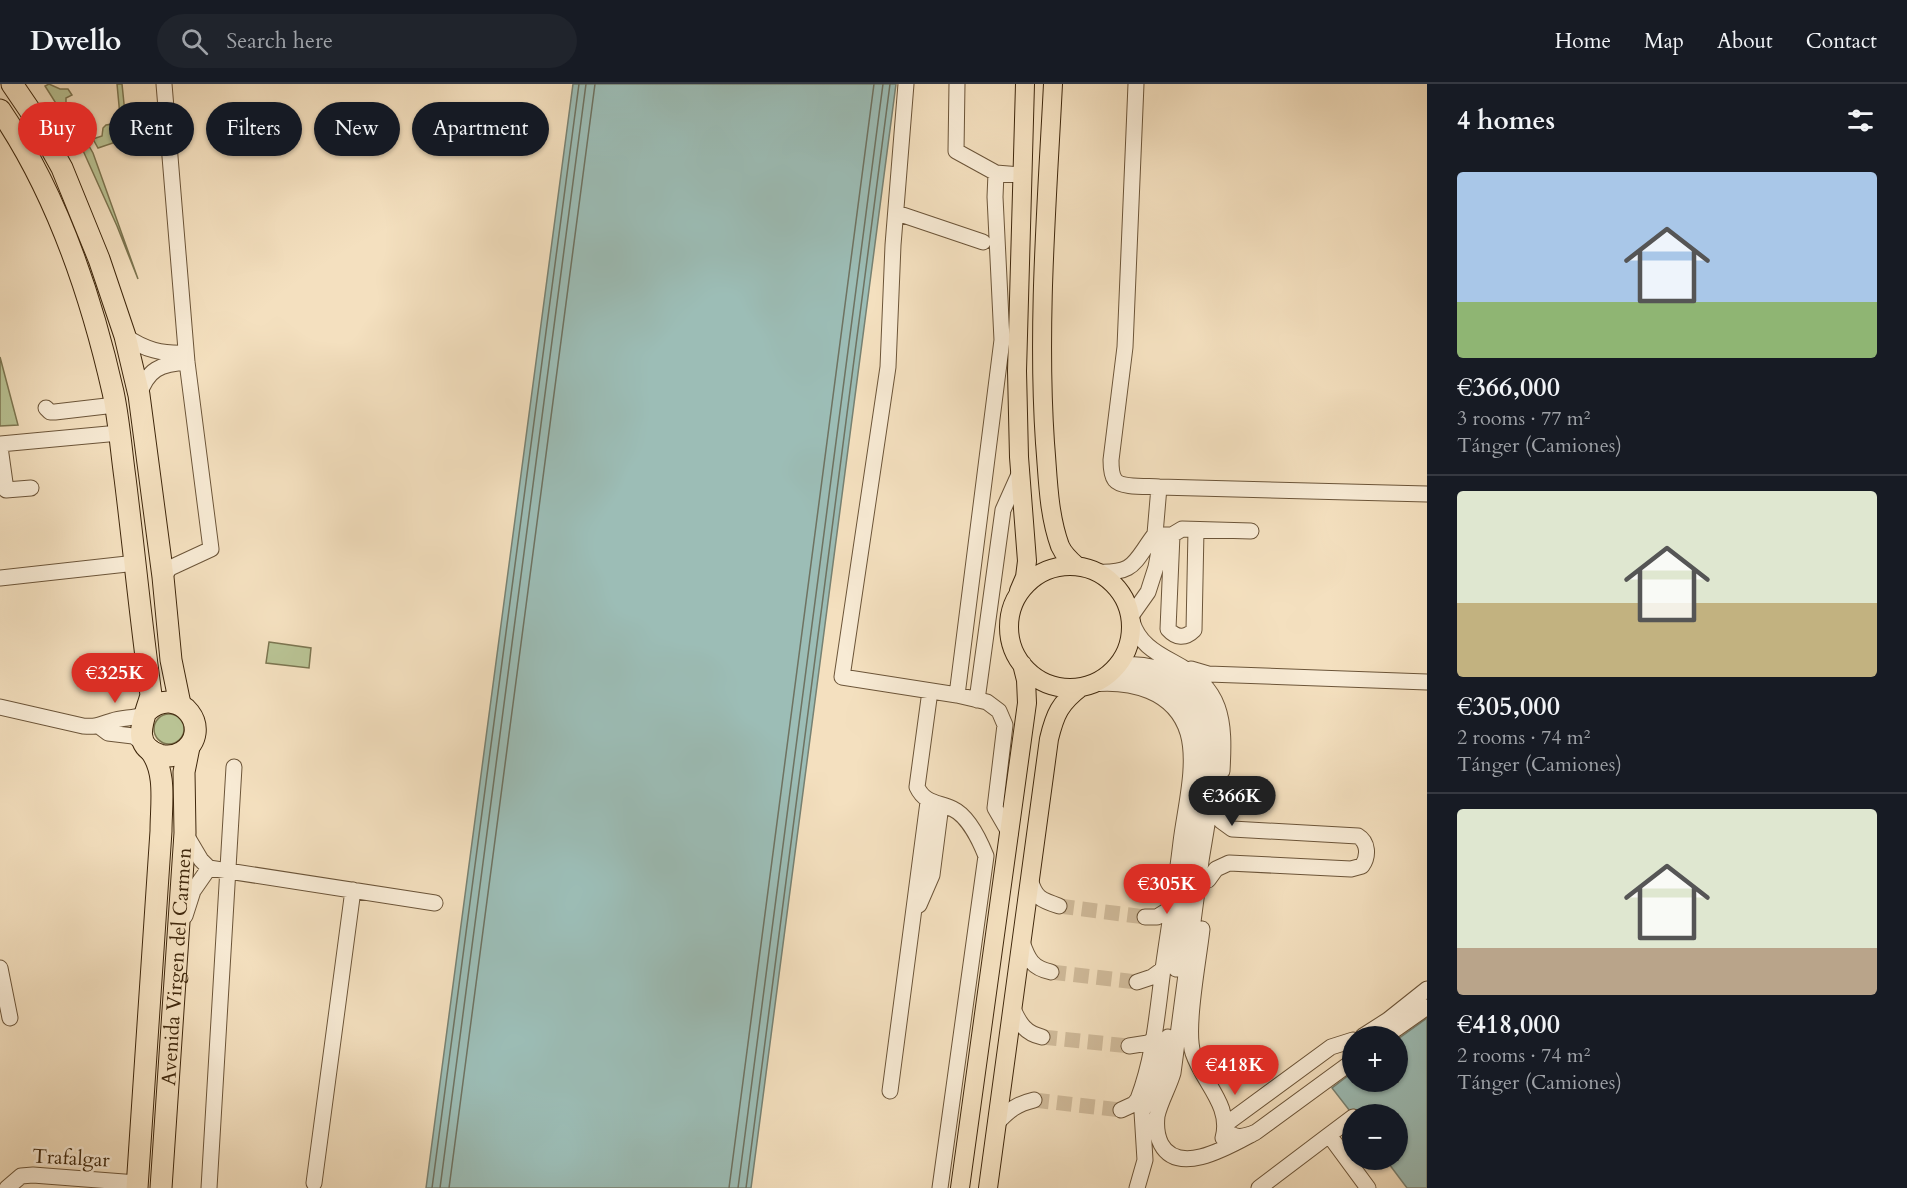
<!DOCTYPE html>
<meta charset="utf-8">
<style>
body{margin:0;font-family:Cardo,serif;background:#20242c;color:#f1f3f6;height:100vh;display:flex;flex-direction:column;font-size:22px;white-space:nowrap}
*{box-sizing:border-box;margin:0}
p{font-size:20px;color:#9ea1a6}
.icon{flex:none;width:33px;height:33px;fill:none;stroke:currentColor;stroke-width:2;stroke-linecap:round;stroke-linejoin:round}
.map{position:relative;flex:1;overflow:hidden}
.details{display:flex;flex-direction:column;background:#171b24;width:480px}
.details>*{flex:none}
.banner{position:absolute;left:18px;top:18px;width:570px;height:54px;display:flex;gap:12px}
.tools{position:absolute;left:1342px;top:942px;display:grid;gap:12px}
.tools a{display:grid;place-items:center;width:66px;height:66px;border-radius:50%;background:#171b24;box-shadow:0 2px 4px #0004;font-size:30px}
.price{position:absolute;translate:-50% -51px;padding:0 14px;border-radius:21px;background:#d93025;color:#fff;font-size:20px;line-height:39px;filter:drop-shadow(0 2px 3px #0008)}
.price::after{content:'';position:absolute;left:50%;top:36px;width:18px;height:14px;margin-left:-9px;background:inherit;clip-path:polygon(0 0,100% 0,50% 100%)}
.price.on{background:#222;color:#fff}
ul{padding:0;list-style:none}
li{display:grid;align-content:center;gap:12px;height:318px;padding:0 30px}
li+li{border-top:2px solid #363941}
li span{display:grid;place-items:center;height:186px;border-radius:6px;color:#555}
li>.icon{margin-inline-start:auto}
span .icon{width:108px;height:108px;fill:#fffc;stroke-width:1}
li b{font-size:26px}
h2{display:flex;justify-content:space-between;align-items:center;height:72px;padding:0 30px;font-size:26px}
.tag{padding:0 21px;border-radius:27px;background:#171b24;box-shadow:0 2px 4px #0004;font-size:21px;line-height:54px}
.tag.on{background:#d93025;color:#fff}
header{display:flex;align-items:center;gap:36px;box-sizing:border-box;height:84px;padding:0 30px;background:#171b24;border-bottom:2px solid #363941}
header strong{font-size:28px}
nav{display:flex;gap:33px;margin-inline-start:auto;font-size:21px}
.search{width:420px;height:54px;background:#20242c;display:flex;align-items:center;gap:15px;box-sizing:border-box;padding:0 21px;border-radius:33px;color:#9ea1a6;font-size:22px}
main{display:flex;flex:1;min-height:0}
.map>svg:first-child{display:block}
.green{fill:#b9c394;stroke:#7c7550;stroke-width:1.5}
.water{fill:#9cbdb6;stroke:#778172;stroke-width:1.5}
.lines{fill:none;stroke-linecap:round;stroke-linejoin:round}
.shore{stroke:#6e7261;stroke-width:1.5}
.minor-tunnel{stroke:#d0bb9b;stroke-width:15;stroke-dasharray:15 8;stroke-linecap:butt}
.minor-casing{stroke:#6c5539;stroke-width:17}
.major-casing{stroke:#3f270c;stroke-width:20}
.highway-casing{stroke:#3f270c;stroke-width:23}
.minor{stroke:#f8ebd5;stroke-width:15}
.major{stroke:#f4e0bf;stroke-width:18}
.highway{stroke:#f4e0bf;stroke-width:21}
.labels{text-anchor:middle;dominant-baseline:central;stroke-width:5;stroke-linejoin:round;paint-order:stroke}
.street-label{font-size:20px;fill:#3f270c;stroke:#f8ebd5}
</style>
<header>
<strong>Dwello</strong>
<div class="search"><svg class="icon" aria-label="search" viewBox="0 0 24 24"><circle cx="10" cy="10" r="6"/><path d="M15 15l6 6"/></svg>Search here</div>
<nav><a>Home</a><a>Map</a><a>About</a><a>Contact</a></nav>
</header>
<main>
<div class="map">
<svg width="1427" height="1104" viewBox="0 0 1427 1104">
<rect width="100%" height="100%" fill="#f4e0bf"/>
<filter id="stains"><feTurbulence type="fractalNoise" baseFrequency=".00333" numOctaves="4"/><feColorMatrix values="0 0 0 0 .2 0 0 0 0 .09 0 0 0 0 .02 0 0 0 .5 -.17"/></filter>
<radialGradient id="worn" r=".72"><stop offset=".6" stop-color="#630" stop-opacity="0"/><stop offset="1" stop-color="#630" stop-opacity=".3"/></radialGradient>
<path class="green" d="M49,0l11,5h8l4,6 -6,3v8l27,47 45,126 -21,-53 -41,-91 -31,-49z
M117,0h5l5,49 -13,1 -1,9 -15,5 -5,-9 9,-3 1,-8 3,-3 6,-1 1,-5 7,-3z
M0,273l18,68 -18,1z
M269,558l42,6 -2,20 -43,-5z
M154 645a15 15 0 1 1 30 0a15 15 0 1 1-30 0Z"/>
<path class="water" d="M573,0h323l-145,1104h-325z
M1427,934v170h-20l-21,-28h12v-46l-45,1 -21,-27 21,-16v10h45v-43z"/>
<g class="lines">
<path class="shore" d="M432,1104l147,-1104
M440,1104l146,-1104
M449,1104l146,-1104
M729,1104l145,-1104
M738,1104l145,-1104
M746,1104l144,-1104"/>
<path class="minor-tunnel" d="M1059,822l86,11
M1051,888l86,10
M1042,953l87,9
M1034,1016l87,10"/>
<g class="minor-casing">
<path id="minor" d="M906,0l-13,161 -5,122 -46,310 115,18 30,7 12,9 6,14 -10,83 15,26
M957,0l-1,67 40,22
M1136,0l-11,263 -14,113c0,6 0,15 4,20 6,8 34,6 44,7l268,7
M897,129l86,29
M125,252c20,14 37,18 61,17
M139,311c9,-26 21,-31 48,-33
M46,324l4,4h5l60,-7
M0,360l119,-11
M0,363l6,43 25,-2
M1164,451h8l10,-6 69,2
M1172,451l-4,94c8,9 17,10 26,1l2,-100
M1095,488c41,2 38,-9 60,-38
M163,493l7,-9 41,-19 -24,-187 -23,-278
M0,494l136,-15
M1131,532l17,-24 8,-25 4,-21 -5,-12 4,-47
M1132,537c6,21 22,31 41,41 50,26 52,58 49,109
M1117,583c36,-9 79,14 92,49 13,37 -2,106 -8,145 -9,71 -19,141 -28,212 -4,14 -13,29 -16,43 -1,9 0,20 4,28 18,34 72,0 95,-12 -12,5 -22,8 -31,-4
M1191,585l17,5 219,8
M1115,590c32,-5 76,20 84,52 9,33 0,72 -5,105 -6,46 -12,92 -18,138
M1091,600c39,-4 84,6 97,49 9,32 -3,76 -7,109 -5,43 -12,85 -18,127 -6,45 -9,88 -25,130l-4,5 -13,6
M930,607l-13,96c8,17 21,15 36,22 15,7 27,32 33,47l-46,332
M957,611l45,-355 -7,-143 1,-24 25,2
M977,616l26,-190 17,-38
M0,623l83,19c17,1 14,-1 29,-5 11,-4 22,-2 33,-7
M100,643l8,6 25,3 12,8
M209,784l226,35
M1030,795c5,19 11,21 29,27
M1208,796l8,-11 13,-6 122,6 11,-3c7,-10 6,-24 -4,-30l-126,-7 -11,-8 -3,-12
M919,821l13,-30 9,-70
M185,832l8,-25 16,-23 -8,-8 -16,-27
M1145,833h12l21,-13
M1202,845c-3,29 -17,100 -9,124 10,30 39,53 30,85
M1022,858c6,17 10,26 29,30
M0,884l10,50
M1137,898l15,-5 11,-8
M1013,925c7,15 12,24 29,28
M1363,952l25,-16 39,-31
M1386,952l41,-29
M1129,962l19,-3 7,-5
M890,1007l38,-289
M1353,1033l-24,18 39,53
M997,1039c12,-13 20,-19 37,-23
M1226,1040l105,-77 22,-7
M1256,1048l97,-71
M314,1099l39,-293
M7,1104l14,-12 12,-1 104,8
M209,1104l25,-421
M1137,1104l8,-28 -3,-48 20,-48 6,-27
M1259,1104l70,-53"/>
</g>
<g class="major-casing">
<path id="major" d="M1053,0c-6,119 -16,240 -8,359 3,34 3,70 15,103 4,9 10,14 17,20
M1009 543a61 61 0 1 1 122 0a61 61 0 1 1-122 0Z
M1019,507l6,-14 2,-16 -8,-104 -2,-86 8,-287
M960,1104l67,-485 -1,-23 -4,-16
M988,1104l61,-449c6,-25 11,-36 32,-52"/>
</g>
<g class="highway-casing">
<g id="highway">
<path d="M12,0l19,28 31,56 37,91 26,77 14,59 24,182 8,83 9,44"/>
<path d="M0,26c56,82 91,185 113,282 6,28 8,57 12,86 9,72 16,145 26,217 -5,20 -23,50 9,60 7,2 15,1 22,-3 33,-21 -2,-70 -35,-41"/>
<path d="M137,1104l24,-357c0,-27 6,-59 -11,-81"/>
<path id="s1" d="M161,1104l24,-355 -1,-61 5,-25"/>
</g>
</g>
<use href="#minor" class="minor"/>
<use href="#major" class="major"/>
<use href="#highway" class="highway"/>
</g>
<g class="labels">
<g class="street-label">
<text stroke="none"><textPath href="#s1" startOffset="222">Avenida Virgen del Carmen</textPath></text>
<text transform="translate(71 1074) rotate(3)">Trafalgar</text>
</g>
</g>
<rect width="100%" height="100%" filter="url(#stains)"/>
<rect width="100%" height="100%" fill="url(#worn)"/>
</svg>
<div class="tools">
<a>+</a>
<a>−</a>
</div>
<b class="price" style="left:115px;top:620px">€325K</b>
<b class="price on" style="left:1232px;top:743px">€366K</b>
<b class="price" style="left:1167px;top:831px">€305K</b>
<b class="price" style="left:1235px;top:1012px">€418K</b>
<div class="banner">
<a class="tag on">Buy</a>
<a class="tag">Rent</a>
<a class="tag">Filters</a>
<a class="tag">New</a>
<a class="tag">Apartment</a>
</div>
</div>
<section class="details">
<h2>4 homes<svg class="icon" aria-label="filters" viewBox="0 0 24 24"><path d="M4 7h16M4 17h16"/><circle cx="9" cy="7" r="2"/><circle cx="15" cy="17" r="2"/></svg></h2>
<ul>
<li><span style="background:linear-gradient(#a9c7e8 70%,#8fb573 0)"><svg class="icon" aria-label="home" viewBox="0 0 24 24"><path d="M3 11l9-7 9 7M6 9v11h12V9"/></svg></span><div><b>€366,000</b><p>3 rooms · 77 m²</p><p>Tánger (Camiones)</p></div></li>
<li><span style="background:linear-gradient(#dfe7d0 60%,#c2b280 0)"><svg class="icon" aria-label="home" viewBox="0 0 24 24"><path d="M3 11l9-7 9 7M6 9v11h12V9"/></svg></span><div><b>€305,000</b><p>2 rooms · 74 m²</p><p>Tánger (Camiones)</p></div></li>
<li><span style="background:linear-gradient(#dfe7d0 75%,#b9a48a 0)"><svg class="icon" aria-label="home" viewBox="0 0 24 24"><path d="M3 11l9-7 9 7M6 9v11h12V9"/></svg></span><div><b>€418,000</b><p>2 rooms · 74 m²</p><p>Tánger (Camiones)</p></div></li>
</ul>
</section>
</main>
